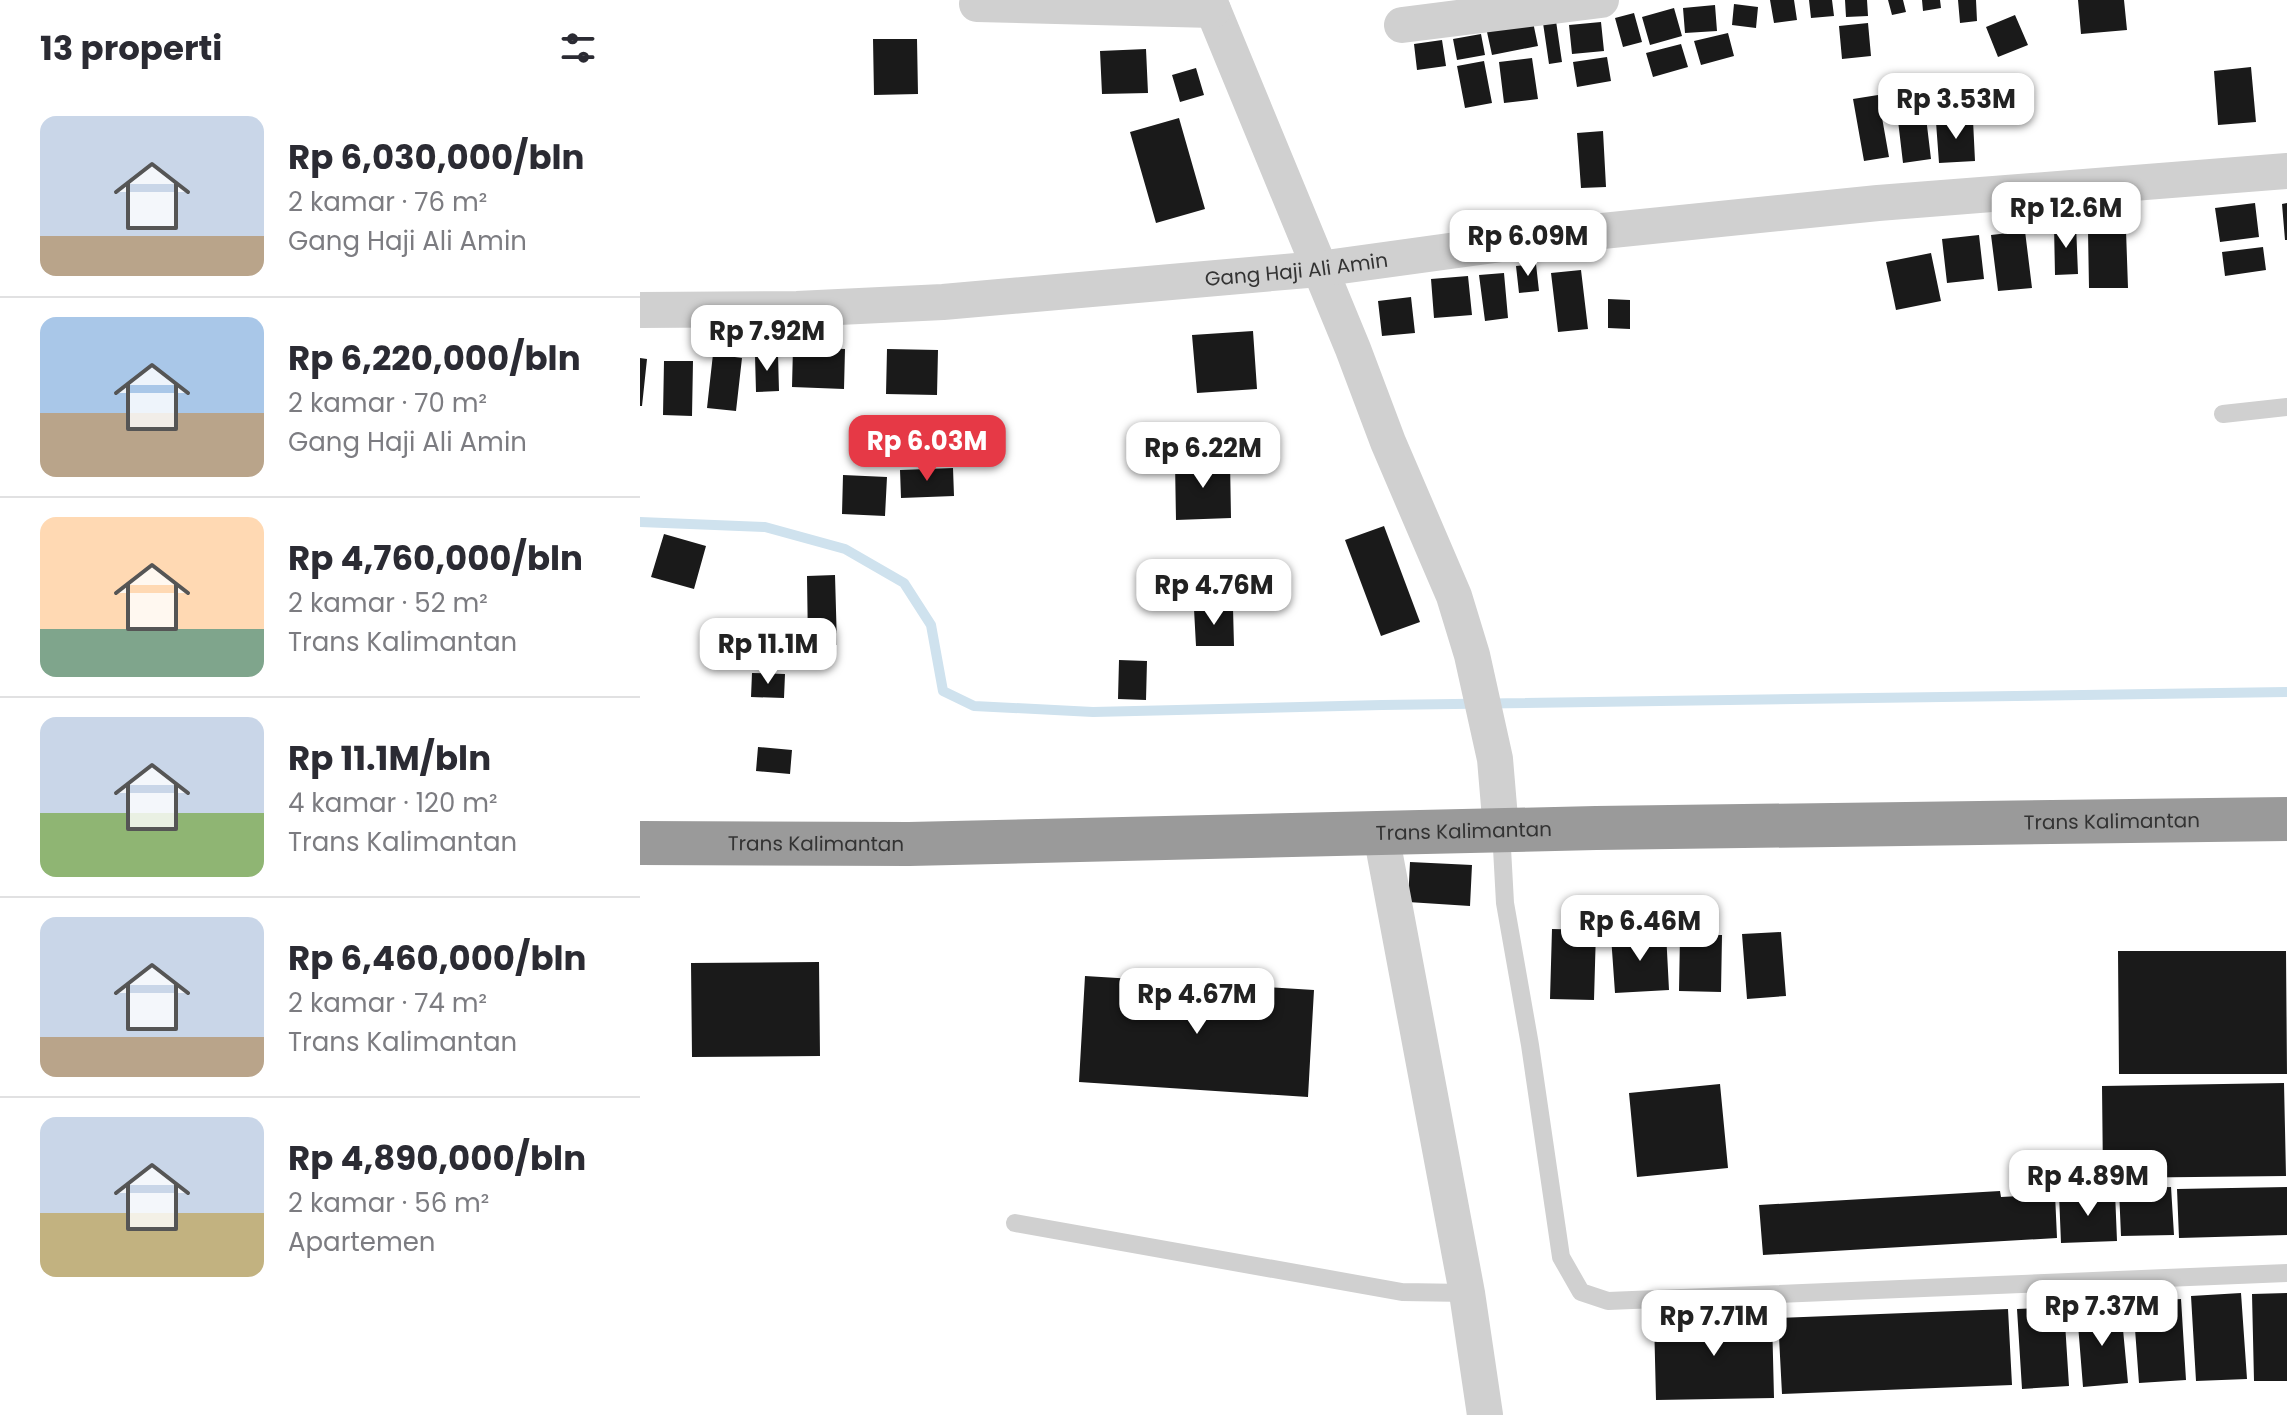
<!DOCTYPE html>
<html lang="id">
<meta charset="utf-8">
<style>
body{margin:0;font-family:Poppins,sans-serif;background:#f7f7f7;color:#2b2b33;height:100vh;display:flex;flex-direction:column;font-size:30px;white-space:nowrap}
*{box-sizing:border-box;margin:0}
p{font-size:26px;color:#7c7c81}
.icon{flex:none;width:44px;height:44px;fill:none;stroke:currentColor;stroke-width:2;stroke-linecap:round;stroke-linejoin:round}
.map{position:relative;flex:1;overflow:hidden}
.sheet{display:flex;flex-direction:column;background:#fff;width:640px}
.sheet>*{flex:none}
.price{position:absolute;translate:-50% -68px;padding:0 18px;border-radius:16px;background:#fff;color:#222;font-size:26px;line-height:52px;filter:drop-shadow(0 2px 4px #0008)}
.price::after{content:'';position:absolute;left:50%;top:48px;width:24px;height:18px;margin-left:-12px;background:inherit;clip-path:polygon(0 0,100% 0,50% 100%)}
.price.selected{background:#e63946;color:#fff}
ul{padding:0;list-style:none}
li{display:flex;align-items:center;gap:24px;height:200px;padding:0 40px}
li+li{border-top:2px solid #e1e1e2}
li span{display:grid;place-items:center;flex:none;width:224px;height:160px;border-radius:16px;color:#555}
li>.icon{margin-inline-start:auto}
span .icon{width:96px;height:96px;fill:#fffc;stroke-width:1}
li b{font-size:34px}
h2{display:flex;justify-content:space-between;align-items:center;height:96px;padding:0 40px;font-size:34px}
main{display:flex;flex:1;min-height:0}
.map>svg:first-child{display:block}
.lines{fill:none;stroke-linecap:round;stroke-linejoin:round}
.stream{stroke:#cfe2ee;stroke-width:10}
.building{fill:#1a1a1a}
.lane{stroke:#d0d0d0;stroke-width:18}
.street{stroke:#d0d0d0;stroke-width:36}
.highway{stroke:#9a9a9a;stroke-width:44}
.labels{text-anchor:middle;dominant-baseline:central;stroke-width:8;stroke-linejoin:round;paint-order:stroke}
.street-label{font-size:20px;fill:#333;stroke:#fff}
</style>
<main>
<section class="sheet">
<h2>13 properti<svg class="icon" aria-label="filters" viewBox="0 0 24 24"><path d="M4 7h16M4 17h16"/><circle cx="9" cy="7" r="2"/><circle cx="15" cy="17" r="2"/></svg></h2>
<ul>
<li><span style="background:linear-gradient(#c9d6e8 75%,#b9a48a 0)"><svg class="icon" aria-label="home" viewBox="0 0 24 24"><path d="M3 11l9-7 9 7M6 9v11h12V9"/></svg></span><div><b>Rp 6,030,000/bln</b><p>2 kamar · 76 m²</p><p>Gang Haji Ali Amin</p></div></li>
<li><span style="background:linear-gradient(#a9c7e8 60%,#b9a48a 0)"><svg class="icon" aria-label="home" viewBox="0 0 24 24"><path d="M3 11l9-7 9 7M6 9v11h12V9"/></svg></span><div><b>Rp 6,220,000/bln</b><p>2 kamar · 70 m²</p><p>Gang Haji Ali Amin</p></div></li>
<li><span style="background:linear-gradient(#ffd9b3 70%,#7fa58c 0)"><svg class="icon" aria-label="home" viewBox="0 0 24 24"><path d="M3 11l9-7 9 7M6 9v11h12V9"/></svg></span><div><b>Rp 4,760,000/bln</b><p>2 kamar · 52 m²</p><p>Trans Kalimantan</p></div></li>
<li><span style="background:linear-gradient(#c9d6e8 60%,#8fb573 0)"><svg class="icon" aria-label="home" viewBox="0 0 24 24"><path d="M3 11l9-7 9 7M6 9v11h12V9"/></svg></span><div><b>Rp 11.1M/bln</b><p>4 kamar · 120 m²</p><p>Trans Kalimantan</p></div></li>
<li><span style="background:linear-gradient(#c9d6e8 75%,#b9a48a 0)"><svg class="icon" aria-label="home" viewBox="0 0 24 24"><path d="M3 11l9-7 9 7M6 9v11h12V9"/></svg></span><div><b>Rp 6,460,000/bln</b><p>2 kamar · 74 m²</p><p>Trans Kalimantan</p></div></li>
<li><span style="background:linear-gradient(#c9d6e8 60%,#c2b280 0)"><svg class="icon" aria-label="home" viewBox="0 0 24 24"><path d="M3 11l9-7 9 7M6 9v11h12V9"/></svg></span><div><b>Rp 4,890,000/bln</b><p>2 kamar · 56 m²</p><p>Apartemen</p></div></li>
</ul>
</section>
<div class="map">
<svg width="1647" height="1415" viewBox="0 0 1647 1415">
<rect width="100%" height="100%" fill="#fff"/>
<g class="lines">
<path class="stream" d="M0,522l125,5 80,22 59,34 27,42 12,66 31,15 119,6 289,-7 905,-13"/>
</g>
<path class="building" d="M1130,0h24l3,20 -23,3z
M1169,0h23l2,16 -23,2z
M1205,0h22l1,16 -22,1z
M1248,0h15l3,12 -14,3z
M1282,0h18l1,8 -18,3z
M1318,0h18l1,21 -17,2z
M1438,0h46l3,30 -46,4z
M1094,4l24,3 -2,21 -24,-3z
M1075,5l2,26 -32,2 -2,-25z
M1034,8l8,28 -32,9 -8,-28z
M994,13l8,29 -19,5 -8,-29z
M1375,15l13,30 -30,12 -12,-30z
M916,21l6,41 -13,2 -6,-41z
M893,22l5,24 -46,9 -5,-23z
M961,22l3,29 -32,3 -3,-29z
M1228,23l3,33 -29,3 -3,-33z
M1088,33l6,23 -33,9 -7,-24z
M841,34l4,21 -28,5 -4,-21z
M233,39h44l1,55 -44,1z
M802,40l4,26 -29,4 -3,-26z
M1041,44l7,23 -35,10 -7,-24z
M506,49l2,44 -46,1 -2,-43z
M967,57l4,24 -34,6 -4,-25z
M892,58l6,41 -34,4 -5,-41z
M844,61l8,42 -27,5 -8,-42z
M1611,67l5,55 -38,3 -4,-54z
M556,68l8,27 -24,7 -8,-27z
M1300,78l35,2 -1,32 -35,-2z
M1283,92l8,67 -28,4 -8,-68z
M1238,95l11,62 -25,4 -11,-62z
M539,118l26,91 -49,14 -26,-91z
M1333,120l2,41 -36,2 -3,-41z
M963,131l3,56 -25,1 -4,-55z
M1615,203l4,34 -39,5 -5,-34z
M1647,203v37h-2l-3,-36z
M1436,224l2,50 -23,1 -1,-50z
M1486,230l2,58h-39l-1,-57z
M1385,231l7,57 -34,3 -7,-56z
M1339,235l5,44 -37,4 -5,-44z
M1623,247l3,23 -41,6 -3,-24z
M1291,253l10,48 -45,9 -10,-48z
M896,264l3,27 -20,2 -3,-27z
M941,270l7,59 -30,3 -7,-59z
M864,273l4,45 -23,3 -6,-46z
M828,276l4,39 -38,3 -3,-39z
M771,297l4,36 -33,3 -4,-35z
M968,299l22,1v29l-22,-1z
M613,331l4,58 -60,4 -5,-58z
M153,347l52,2 -1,40 -52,-2z
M247,349l51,1 -1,45 -51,-1z
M73,354l29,4 -6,53 -29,-3z
M138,354l1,37 -23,1 -1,-37z
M0,358l7,1 -5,47h-2z
M24,361h29l-1,55 -29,-1z
M590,461l1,57 -55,2 -1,-58z
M313,468l1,28 -53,2 -1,-28z
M203,475l44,2 -2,39 -43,-2z
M744,526l36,96 -39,14 -36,-96z
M24,534l42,12 -12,43 -43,-12z
M195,575l2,70 -29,1 -1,-70z
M593,608l1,38h-38l-2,-37z
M113,619l35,4 -4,33 -35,-4z
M479,660l28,1 -1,39 -28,-1z
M112,673l33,1 -1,24 -33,-1z
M118,747l34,3 -2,24 -34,-3z
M770,862l62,3 -2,41 -62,-4z
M912,929l44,1 -2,70 -44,-1z
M1026,932l3,58 -54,3 -4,-57z
M1141,932l5,64 -39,3 -5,-65z
M1040,935h42l-1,57 -42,-1z
M1478,951h168l1,123h-168z
M179,962l1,94 -128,1 -1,-94z
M445,976l229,14 -6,107 -229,-15z
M1644,1083l2,93 -183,2 -1,-92z
M1080,1084l8,84 -91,9 -8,-84z
M1531,1187l3,48 -53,1 -2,-47z
M1647,1187v48l-108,3 -2,-49z
M1360,1191l1,6 54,-3 2,44 -294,17 -4,-50z
M1475,1192l2,49 -56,2 -2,-49z
M1601,1293l6,86 -51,2 -5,-85z
M1647,1293v88h-33l-2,-87z
M1541,1299l5,81 -47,3 -6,-81z
M1424,1307l5,79 -47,3 -5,-80z
M1481,1308l7,75 -45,4 -6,-75z
M1368,1309l4,76 -230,9 -4,-76z
M1132,1317l2,81 -118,2 -2,-81z"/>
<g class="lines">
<path class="lane" d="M1583,414l64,-7
M861,830l4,73 25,142 31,212 20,35 27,9 679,-28
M375,1223l387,69 65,1"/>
<g class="street">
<path d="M569,0l144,349 35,93 66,154 18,59 23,104 6,71"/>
<path d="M337,4l236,6"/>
<path d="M762,25l199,-25"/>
<path id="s1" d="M0,310l157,-1 146,-7 376,-33 254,-35 305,-31 409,-32"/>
<path d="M741,834l86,459 18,122"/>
</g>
<path class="highway" id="s2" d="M0,843l269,1 687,-16 691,-9"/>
</g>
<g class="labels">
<g class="street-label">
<text stroke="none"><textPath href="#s1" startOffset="658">Gang Haji Ali Amin</textPath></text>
<text stroke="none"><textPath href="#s2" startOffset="1472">Trans Kalimantan</textPath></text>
<text stroke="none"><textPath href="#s2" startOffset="824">Trans Kalimantan</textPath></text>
<text stroke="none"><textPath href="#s2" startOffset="176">Trans Kalimantan</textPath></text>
</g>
</g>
</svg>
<b class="price" style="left:1316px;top:141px">Rp 3.53M</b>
<b class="price" style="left:1426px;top:250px">Rp 12.6M</b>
<b class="price" style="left:888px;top:278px">Rp 6.09M</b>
<b class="price" style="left:127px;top:373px">Rp 7.92M</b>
<b class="price selected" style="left:287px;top:483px">Rp 6.03M</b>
<b class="price" style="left:563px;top:490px">Rp 6.22M</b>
<b class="price" style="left:574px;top:627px">Rp 4.76M</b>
<b class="price" style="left:128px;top:686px">Rp 11.1M</b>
<b class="price" style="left:1000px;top:963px">Rp 6.46M</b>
<b class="price" style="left:557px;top:1036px">Rp 4.67M</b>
<b class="price" style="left:1448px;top:1218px">Rp 4.89M</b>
<b class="price" style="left:1462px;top:1348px">Rp 7.37M</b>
<b class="price" style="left:1074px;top:1358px">Rp 7.71M</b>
</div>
</main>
